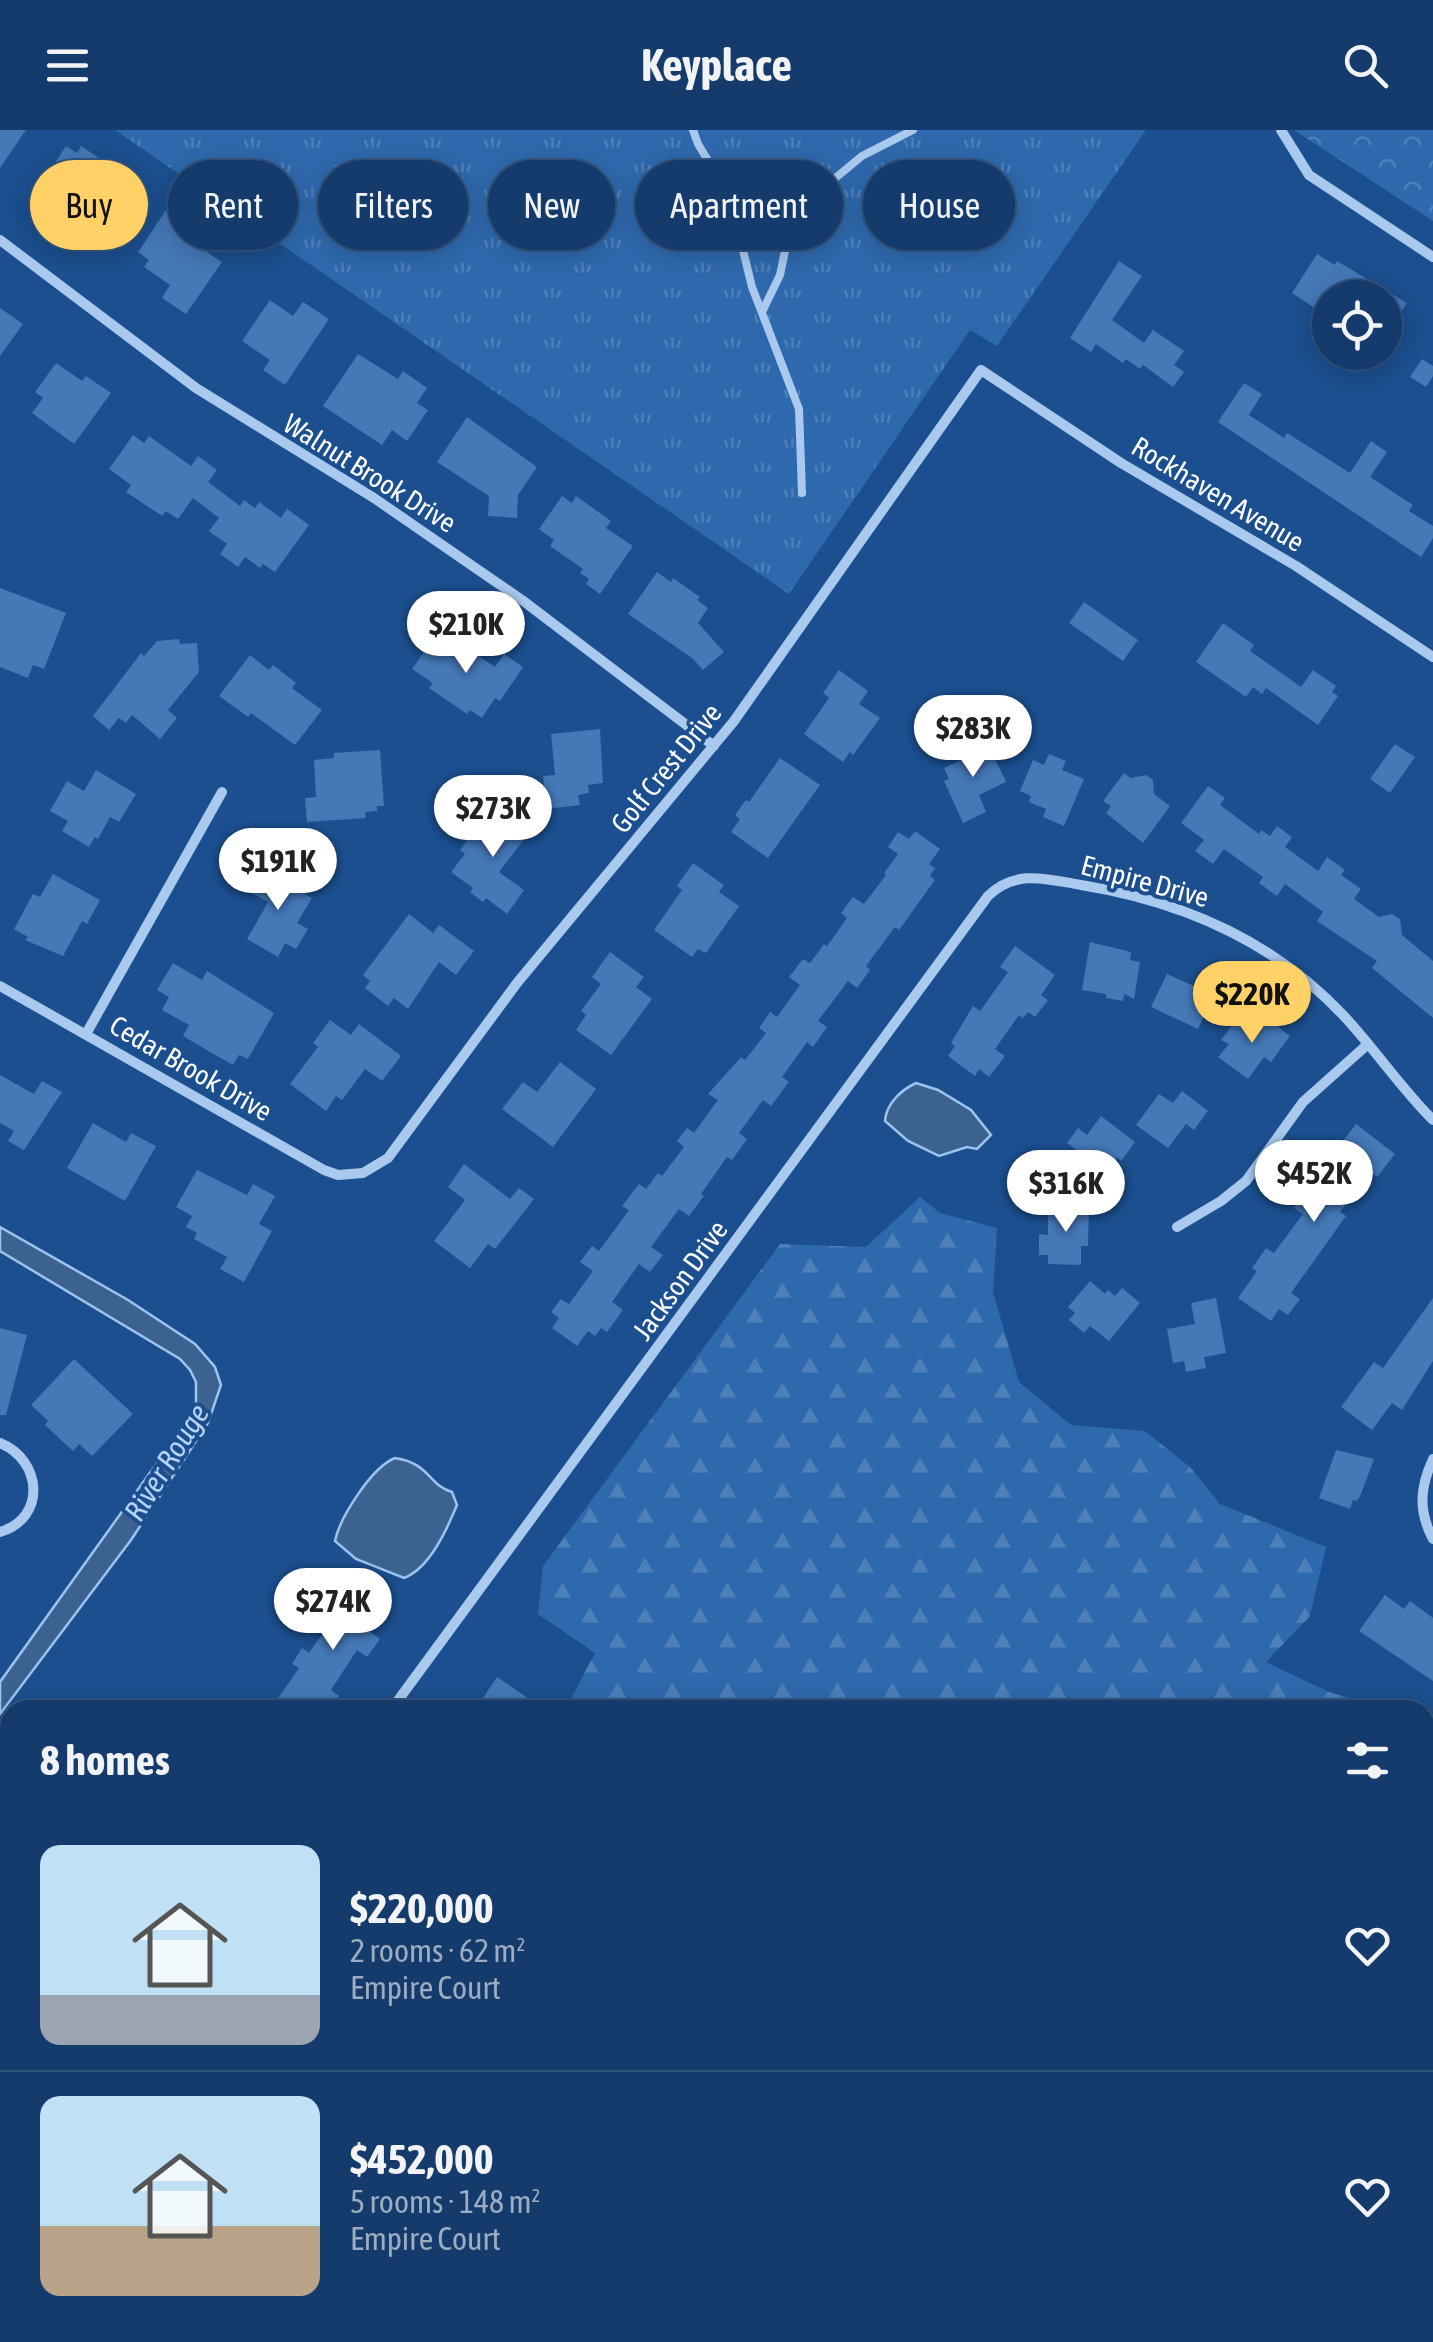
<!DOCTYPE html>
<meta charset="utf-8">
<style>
body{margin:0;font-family:"Asap Condensed",sans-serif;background:#1d4271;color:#f1f3f6;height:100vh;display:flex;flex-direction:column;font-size:38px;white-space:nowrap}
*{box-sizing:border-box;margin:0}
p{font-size:32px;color:#9dadc1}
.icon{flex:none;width:55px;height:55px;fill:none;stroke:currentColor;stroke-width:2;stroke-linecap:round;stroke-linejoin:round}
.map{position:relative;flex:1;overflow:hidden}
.details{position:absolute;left:0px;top:1570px;width:1435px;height:642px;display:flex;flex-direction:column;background:#143b6b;border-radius:30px 30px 0 0;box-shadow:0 5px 25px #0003,0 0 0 2px #33557e}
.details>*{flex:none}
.guide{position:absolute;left:30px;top:30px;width:1375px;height:90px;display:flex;gap:20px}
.tools{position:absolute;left:1312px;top:150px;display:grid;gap:20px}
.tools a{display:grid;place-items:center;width:90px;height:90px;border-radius:50%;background:#143b6b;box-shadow:0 5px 25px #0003,0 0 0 2px #33557e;font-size:50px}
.price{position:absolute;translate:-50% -85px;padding:0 22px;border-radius:35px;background:#fff;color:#222;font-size:32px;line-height:65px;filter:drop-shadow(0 2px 5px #0008)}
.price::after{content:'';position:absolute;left:50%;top:60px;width:30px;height:22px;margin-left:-15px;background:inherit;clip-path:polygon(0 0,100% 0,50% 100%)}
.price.active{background:#ffd166;color:#111}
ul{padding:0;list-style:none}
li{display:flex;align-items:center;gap:30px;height:250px;padding:0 40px}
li+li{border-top:2px solid #33557e}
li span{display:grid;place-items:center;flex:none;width:280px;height:200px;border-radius:20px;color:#555}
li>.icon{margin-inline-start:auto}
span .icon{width:120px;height:120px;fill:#fffc;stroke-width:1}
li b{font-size:42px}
h2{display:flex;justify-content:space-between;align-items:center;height:120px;padding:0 40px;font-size:42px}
.pill{padding:0 35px;border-radius:45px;background:#143b6b;box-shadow:0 5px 25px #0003,0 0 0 2px #33557e;font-size:35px;line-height:90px}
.pill.active{background:#ffd166;color:#111}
header{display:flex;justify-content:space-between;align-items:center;height:130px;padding:0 40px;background:#143b6b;font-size:45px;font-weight:700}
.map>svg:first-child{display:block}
.grass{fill:url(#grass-tufts)}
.forest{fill:url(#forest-firs)}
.park{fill:url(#park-crowns)}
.water{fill:#3c6290;stroke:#9cc4f0;stroke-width:2.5}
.building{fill:#4478b7}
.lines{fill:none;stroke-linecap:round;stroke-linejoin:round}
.lane{stroke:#a9c9ee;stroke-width:8}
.street{stroke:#a9c9ee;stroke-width:10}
.labels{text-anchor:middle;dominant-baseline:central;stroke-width:8;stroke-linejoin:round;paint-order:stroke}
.street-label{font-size:28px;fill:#fff;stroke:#1b4f8f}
.water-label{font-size:30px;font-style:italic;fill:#b5d3f5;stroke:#1b4f8f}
</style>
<header><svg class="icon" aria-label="menu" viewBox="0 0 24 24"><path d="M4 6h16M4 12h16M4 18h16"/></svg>Keyplace<svg class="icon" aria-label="search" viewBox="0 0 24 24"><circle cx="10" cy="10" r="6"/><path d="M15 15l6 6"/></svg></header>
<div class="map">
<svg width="1433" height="2212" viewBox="0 0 1433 2212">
<defs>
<pattern id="grass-tufts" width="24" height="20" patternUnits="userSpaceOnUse" patternTransform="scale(2.5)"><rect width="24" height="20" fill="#2e69ad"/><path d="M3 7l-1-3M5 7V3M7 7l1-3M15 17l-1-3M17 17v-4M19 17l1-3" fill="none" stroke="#4d80b9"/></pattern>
<pattern id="forest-firs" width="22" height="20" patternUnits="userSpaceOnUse" patternTransform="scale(2.5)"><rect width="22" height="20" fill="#2e69ad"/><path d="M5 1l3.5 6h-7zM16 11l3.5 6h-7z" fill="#4d80b9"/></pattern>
<pattern id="park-crowns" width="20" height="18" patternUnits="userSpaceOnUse" patternTransform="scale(2.5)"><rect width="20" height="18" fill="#2e69ad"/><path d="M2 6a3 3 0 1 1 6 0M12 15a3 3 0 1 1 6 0" fill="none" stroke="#4d80b9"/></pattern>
</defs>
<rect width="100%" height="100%" fill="#1b4f8f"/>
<path class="grass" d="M115,0h1031l-149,216 -27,-16 -181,264z"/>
<path class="forest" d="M920,1067l20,16 57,15 -4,64 26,90 52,43 74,6 45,36 30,37 106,43 -16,69 -44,46 63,30 62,18h-826l30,-57 -57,-39 5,-48 237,-322 86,3z
M1425,1590l8,13v609h-68l-10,-9 70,-1z"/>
<path class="park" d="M1294,0h139v91z"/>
<path class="water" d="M916,953l22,7 33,20 20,25 -14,14 -10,-2 -28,9 -31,-15 -23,-20c1,-17 16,-31 31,-38z
M0,1097l128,73 67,44 20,23 6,18 -13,38 -77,117 -131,174v-32l192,-268 4,-9v-23l-6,-12 -10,-11 -180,-108z
M395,1328c35,5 34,28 57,34l5,13c-10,24 -27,63 -53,73l-48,-19 -21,-18c5,-24 37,-74 60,-83z"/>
<path class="building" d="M0,0h26l-26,38z
M66,16l11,7 4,-7 55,37 -41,61 -22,-15 14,-20 -37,-25 3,-5 -6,-4z
M166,80l15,10 -3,5 32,22 -3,5 15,10 -36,52 -24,-16 8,-13 -26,-18 5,-7 -11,-8z
M1317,124l18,11 2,-4 70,42 -22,30v-35h-55v20l-38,-25z
M1119,131l23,15 -30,44 32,23 9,-13 31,21 -10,14 10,7 -11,15 -30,-22 -3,4 -14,-10 -3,4 -27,-19 -5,8 -21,-14z
M270,170l23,16 10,-14 26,17 -44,66 -22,-15 7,-10 -28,-19z
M0,178l23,16 -23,32z
M358,224l40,25 5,-8 24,17 -10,15 11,7 -21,31 -15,-11 -10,15 -59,-39z
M1422,229l11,7v10l-7,11 -16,-10z
M56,233l26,18 4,-5 25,17 -37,51 -42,-31 11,-15 -8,-6z
M1244,253l18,11 -13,21 35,23 3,-5 63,40 21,-32 16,11 -17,25 43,28 -4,6 24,15v12l-12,19 -203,-135z
M467,287l70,50 -19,28 -1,23 -29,-2 1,-20 -52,-34z
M133,305l11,8 5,-7 42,30 7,-10 19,14 -9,12 32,24 4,-6 11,8 4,-6 22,16 6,-9 22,16 -34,47 -12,-8 -3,4 -15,-11 -7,10 -18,-13 7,-10 -18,-13 10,-13 -26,-20 -15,21 -12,-8 -4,5 -36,-24 5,-7 -22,-16z
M562,366l10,7 4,-7 35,25 -5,7 27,18 -33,48 -14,-10 3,-5 -9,-6 3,-4 -33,-23 4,-6 -15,-11z
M657,442l14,10 2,-4 27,19 -3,3 11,8 -10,15 26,29 -21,18 -11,-12 -64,-44z
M0,458l66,25 -22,56 -11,-4 -5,13 -28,-11z
M1084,472l54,38 -15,21 -54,-38z
M1223,493l31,22 -4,6 51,36 12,-17 23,16 -4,6 6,4 -20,29 -52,-37 -4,6 -9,-7 -7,10 -50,-35z
M435,506l12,8 5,-7 43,30 9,-13 19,13 -23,34 -5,-3 -13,20 -12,-8 -3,4 -38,-26 4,-5 -21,-14z
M179,509l1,5 17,-1 2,29 -31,38 9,8 -17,21 -28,-24 -6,8 -7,-5 -10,12 -16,-14 48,-63 3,3 13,-15z
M250,525l19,15 4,-5 23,18 -4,5 30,22 -27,35 -44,-32 -3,4 -29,-21z
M839,540l29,21 -9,13 21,14 -27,37 -3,-3 -7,10 -39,-28 25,-36 -6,-5z
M600,599l3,54 -15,2 1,8 -11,2 2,10 -34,4 -3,-33 12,-1 -4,-41z
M986,609l20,43 -27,13 7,17 -23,11 -19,-42 5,-2 -5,-11 28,-13 -4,-8z
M1395,614l20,13 -25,36 -20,-14z
M380,620l4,56h-7v5l-12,1 1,6 -59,4 -2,-24 11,-1 -2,-37 20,-2v-5z
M1049,624l17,7 -4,9 22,9 -20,47 -21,-9 3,-8 -17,-7 2,-6 -11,-5 13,-31 11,5z
M780,628l40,27 -52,73 -37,-26 9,-13 -5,-4 11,-15 3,2z
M96,640l40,24 -17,28 -9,-5 -12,22 -3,-2 -6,10 -27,-16 6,-10 -18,-10 17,-30 17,10z
M1124,643l7,5 15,-3 7,5 1,14 16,12 -27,37 -37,-30 5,-7 -8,-5z
M1208,656l17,12 -5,7 39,29 2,-4 9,6 7,-10 15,11 -7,10 33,24 9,-14 18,13 -4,5 20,14 -7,10 25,18 13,-3 8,5 2,16 31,26v57l-61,-50 5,-7 -60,-40 6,-9 -38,-28 -8,12 -18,-13 4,-6 -39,-28 -11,15 -18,-13 9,-11 -23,-17z
M501,676l31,23 -33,43 25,18 -17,24 -21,-16 -3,4 -13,-10 3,-4 -22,-16 14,-18 -5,-4 18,-25 6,4z
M915,701l25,18 -11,15 6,4 -5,8 5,4 -36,50 -4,-3 -29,39 4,4 -13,18 -9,-7 -30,40 9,6 -14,20 -6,-5 -25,35 7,5 -18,24 -8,-6 -24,33 8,6 -15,21 -5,-3 -26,37 3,2 -15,20 -10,-7 -28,38 12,8 -13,17 -11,-8 -27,38 11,8 -16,22 -6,-4 -6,8 -7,-5 -11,15 -25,-18 7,-10 -8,-6 10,-13 8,5 24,-33 -13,-9 12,-16 7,5 30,-41 -7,-4 17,-22 7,5 12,-16 4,3 22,-29 -7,-6 10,-13 7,5 24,-33 -10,-6 33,-37 4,3 21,-27 -7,-5 11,-16 7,5 23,-32 -11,-8 14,-18 7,4 14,-19 3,2 20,-28 -6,-5 12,-16 11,7 22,-29 -2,-2 14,-19 -10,-7 10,-15 11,7z
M693,733l31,22 -5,7 20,14 -33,47 -8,-4 -6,8 -38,-27 28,-40 -5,-4z
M259,737l53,31 -15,25 11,6 -12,20 -11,-6 -7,14 -31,-18 21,-37 -22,-12z
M53,744l47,26 -13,24 -5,-3 -19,35 -38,-16 3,-3 -14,-8 19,-35 7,3z
M409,784l24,19 6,-8 35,26 -18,24 -17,-13 -31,47 -14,-11 -6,8 -23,-18 5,-7 -7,-6z
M1090,812l41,10 -1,8 10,2 -6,37 -10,-5 -1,7 -17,-3v-4l-24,-4z
M1015,816l40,29 -14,20 7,5 -13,17 -7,-5 -5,6 -4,-3 -24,34 10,7 -16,21 -10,-8 -4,7 -27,-20 7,-10 -4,-3 22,-37 7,5 28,-39 -8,-5z
M610,822l34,25 -8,10 16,12 -41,56 -35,-25 10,-15 -5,-4 20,-27 -9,-7z
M173,833l29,17 5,-9 67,42 -26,46 -9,-4 -6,10 -16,-9 -34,-20 6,-11 -27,-15 7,-13 -12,-7z
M1167,844l27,12 5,-11 20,10 -21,44 -47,-22z
M1268,889l22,17 -19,26 -7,-5 -16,22 -30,-22 11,-13 -8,-4 14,-19 7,5 3,-4 9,8 7,-10 4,3z
M330,890l21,15 8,-11 42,32 -19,25 -17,-12 -23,31 -6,-4 -10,15 -36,-27 28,-37 -5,-4z
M560,932l36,27 -43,58 -51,-38 21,-27 14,10z
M0,945l34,19 8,-13 20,11 -38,58 -16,-9 6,-10 -14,-8z
M1182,961l26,20 -14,19 -8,-6 -18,24 -32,-23 23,-31 14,9z
M1101,986l34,26 -14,19 -4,-4 -8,10 -4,-3 -10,15 -26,-19 7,-10 -9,-7 11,-15 9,7z
M93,993l33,19 5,-9 25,13 -31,55 -58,-33z
M1356,994l39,30 -18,23 -7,-5 -30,40 6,4 -55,77 9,6 -12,16 -9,-6 -8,12 -33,-23 19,-27 -5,-3 14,-20 8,5 29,-39 -9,-6 15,-19 4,3 24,-31 -6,-4z
M464,1034l46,35 9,-11 15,11 -39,50 -7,-5 -18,24 -36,-27 31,-41 -17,-13z
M197,1040l50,25 6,-11 22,12 -16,28 13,7 -28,51 -24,-13 7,-12 -33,-18 3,-6 -11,-6 6,-11 -16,-9z
M1062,1074h27l-1,42h-7v19l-33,-1v-9h-9v-21l9,1v-21h15z
M1090,1151l15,13 3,-4 7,6 7,-8 18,15 -31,38 -19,-15 -6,7 -15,-13 6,-7 -7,-6z
M1216,1168l10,55 -22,4 2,11 -20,4 -2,-11 -11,2 -6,-34 28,-5 -4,-21z
M1433,1168v63l-31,49 -10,-7 -20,27 -31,-23 33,-45 9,6z
M0,1198l27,7 -21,80h-6z
M74,1229l59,55 -41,42 -13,-12 -6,7 -28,-26 3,-4 -17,-16z
M1336,1320l38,9 -13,35 -4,7 -4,-1 -3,9 -31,-11z
M349,1450l37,26 -17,25 11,8 -13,18 -10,-7 -26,40 8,6 -9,14h-60l29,-42 -7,-4 10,-16 7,5 35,-50 -8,-5z
M1385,1465l19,14 6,-8 23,17v63l-74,-50z
M497,1547l49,33h-71z"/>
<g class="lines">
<path class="lane" d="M693,0l5,14 32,53 22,90 47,122 3,84
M730,67l36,11h33
M763,180l17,-35 10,-48 9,-19 63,-52 51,-26"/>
<path class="street" d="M1281,0l28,45 124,82
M0,110l196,148 178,110 148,102 192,146
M0,856l324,184 14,5 25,-2 25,-15 129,-175 217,-262 247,-351 140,93 175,103 137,91
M86,904l136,-242
M1177,1097l44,-26 25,-20 57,-79 65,-58
M0,1313c42,17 47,75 0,89
M1433,1329c-13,28 -15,52 0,80
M391,1580l597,-814c27,-27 59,-17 93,-11 100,16 192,56 262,130 32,34 57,72 90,105
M0,1864l10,6
M516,2202l15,10"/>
</g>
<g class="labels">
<g class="street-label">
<text transform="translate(370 343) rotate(32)">Walnut Brook Drive</text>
<text transform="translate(1218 364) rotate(31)">Rockhaven Avenue</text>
<text transform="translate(666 638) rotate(-51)">Golf Crest Drive</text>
<text transform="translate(1145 751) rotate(15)">Empire Drive</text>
<text transform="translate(191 938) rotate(30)">Cedar Brook Drive</text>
<text transform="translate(680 1150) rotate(-54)">Jackson Drive</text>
</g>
<g class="water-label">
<text transform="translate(166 1332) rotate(-58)">River Rouge</text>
</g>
</g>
</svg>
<div class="tools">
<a><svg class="icon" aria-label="locate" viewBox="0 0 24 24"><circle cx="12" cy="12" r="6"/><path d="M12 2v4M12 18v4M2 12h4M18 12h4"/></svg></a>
</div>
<b class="price" style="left:466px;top:546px">$210K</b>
<b class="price" style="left:973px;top:650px">$283K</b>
<b class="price" style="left:493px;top:730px">$273K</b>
<b class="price" style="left:278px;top:783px">$191K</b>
<b class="price active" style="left:1252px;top:916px">$220K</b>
<b class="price" style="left:1314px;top:1095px">$452K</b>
<b class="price" style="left:1066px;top:1105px">$316K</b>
<b class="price" style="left:333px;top:1523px">$274K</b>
<div class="guide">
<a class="pill active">Buy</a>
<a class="pill">Rent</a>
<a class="pill">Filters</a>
<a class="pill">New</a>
<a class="pill">Apartment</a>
<a class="pill">House</a>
</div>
<section class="details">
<h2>8 homes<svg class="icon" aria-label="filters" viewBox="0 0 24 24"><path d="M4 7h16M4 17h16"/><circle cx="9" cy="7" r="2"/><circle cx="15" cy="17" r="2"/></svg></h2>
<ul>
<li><span style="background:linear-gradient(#bfe0f5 75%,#9aa5b1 0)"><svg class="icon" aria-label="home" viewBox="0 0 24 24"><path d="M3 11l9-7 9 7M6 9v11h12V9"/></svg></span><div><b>$220,000</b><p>2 rooms · 62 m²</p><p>Empire Court</p></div><svg class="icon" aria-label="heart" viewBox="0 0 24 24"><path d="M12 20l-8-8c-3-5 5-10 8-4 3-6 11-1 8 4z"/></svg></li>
<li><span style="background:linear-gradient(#bfe0f5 65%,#b9a48a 0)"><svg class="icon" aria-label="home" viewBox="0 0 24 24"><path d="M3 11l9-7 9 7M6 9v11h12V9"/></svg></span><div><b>$452,000</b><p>5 rooms · 148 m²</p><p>Empire Court</p></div><svg class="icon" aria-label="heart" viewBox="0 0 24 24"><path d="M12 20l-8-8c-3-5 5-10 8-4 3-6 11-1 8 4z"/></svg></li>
</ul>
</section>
</div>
